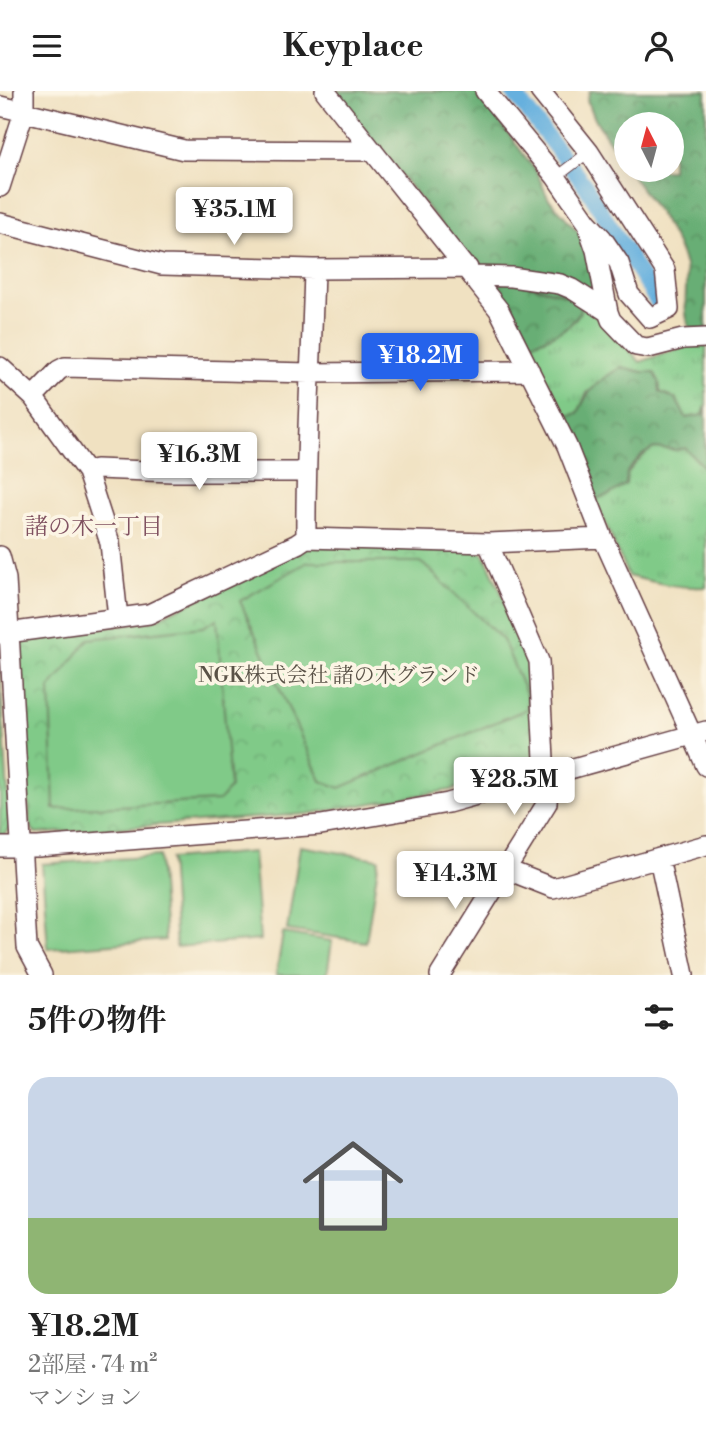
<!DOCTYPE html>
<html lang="ja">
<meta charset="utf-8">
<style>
body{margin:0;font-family:"Libre Bodoni","Noto Serif JP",serif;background:#f6f6f6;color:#222;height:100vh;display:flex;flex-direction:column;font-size:26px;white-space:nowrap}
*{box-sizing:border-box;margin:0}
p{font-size:23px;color:#767676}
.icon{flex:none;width:38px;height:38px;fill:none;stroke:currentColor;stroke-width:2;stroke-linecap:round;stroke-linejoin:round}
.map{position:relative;height:884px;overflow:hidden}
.details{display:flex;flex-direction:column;background:#fff;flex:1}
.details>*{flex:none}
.needle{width:46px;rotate:354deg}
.tools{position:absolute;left:614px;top:21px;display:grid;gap:14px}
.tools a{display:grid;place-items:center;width:70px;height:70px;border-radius:50%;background:#fff;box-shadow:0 7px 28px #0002;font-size:35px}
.price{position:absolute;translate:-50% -60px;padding:0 16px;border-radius:7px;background:#fff;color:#222;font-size:23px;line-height:46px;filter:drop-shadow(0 2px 4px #0008)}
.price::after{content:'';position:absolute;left:50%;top:42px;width:21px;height:16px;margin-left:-10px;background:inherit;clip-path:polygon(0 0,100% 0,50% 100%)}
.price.current{background:#2563eb;color:#fff}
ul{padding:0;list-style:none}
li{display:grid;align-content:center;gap:14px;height:371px;padding:0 28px}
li+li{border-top:2px solid #e0e0e0}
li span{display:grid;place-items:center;height:217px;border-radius:21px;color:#555}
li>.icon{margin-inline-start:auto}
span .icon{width:126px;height:126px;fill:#fffc;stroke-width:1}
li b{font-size:30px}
h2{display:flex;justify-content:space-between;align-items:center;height:84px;padding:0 28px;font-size:30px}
header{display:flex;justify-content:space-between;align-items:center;height:91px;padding:0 28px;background:#fff;font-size:32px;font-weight:800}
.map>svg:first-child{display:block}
.grass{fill:url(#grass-tufts);stroke:#65745a;stroke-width:2}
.forest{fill:url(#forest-crowns);stroke:#596650;stroke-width:2}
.park{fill:url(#park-crowns);stroke:#65745a;stroke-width:2}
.garden{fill:#80ca88;stroke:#65745a;stroke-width:2}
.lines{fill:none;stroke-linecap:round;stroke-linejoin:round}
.canal{stroke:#66b0de;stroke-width:16}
.lane-casing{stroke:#633c42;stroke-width:12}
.street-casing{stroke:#633c42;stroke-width:22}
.lane{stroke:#fff;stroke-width:10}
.street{stroke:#fff;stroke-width:19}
.labels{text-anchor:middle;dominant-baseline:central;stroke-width:7;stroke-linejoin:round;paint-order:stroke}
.park-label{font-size:21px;fill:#5a5247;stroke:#fcf5e5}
.neighbourhood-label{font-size:23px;fill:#805261;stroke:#fcf5e5}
</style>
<header><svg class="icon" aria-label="menu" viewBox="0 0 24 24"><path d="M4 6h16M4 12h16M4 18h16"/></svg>Keyplace<svg class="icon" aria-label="person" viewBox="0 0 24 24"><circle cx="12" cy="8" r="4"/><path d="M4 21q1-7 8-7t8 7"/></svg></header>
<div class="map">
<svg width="706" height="884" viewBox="0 0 706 884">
<defs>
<pattern id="grass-tufts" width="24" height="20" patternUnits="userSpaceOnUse" patternTransform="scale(1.75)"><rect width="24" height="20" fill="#80ca88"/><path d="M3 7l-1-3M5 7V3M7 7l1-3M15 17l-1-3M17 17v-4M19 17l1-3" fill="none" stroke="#70ad76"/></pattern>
<pattern id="forest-crowns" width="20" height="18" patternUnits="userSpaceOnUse" patternTransform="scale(1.75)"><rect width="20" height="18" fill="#68ae74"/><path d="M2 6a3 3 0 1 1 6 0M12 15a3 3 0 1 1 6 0" fill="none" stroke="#588d5f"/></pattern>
<pattern id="park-crowns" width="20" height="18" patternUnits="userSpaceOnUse" patternTransform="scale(1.75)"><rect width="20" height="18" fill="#80ca88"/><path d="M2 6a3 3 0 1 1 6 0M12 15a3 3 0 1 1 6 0" fill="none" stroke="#70ad76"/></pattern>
</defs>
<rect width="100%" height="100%" fill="#fcf5e5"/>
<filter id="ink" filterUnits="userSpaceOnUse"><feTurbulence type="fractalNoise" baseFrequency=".0143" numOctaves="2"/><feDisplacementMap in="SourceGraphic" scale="14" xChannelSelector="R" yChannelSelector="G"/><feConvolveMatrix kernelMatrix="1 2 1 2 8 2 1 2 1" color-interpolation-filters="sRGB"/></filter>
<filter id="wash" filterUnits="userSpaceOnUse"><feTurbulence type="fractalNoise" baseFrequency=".00686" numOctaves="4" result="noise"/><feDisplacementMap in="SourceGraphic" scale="28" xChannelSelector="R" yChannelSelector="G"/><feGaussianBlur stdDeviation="1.57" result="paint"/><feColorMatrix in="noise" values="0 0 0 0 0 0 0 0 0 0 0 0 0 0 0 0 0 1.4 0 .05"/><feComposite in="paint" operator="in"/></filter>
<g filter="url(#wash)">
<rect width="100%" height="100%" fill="#f0e1c1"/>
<path class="grass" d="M581,209l9,12 16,11 34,39 50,-17h16v61l-3,9 -17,3 -10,-19 -16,-7 -1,-11 -17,-9 -20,-5 -35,26 -9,20 -15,14 -39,-82c21,-5 60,-19 57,-45z
M654,357l23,2 8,-2 21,21v118c-26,2 -53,-5 -78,-11l-33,-77c26,-7 35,-38 59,-51z"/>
<path class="forest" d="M333,0h145l59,82 11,25 34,38 19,68 -122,-32z
M590,0h116v243l-16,-5c-10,-23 1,-47 -7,-70 -10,-30 -37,-63 -55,-89h44v-46h-46v43l-31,-48 -8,-19z
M484,189l38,2 59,18c3,26 -36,40 -57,45z
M621,276l21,5h12l5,9 1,11 16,7 10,19 17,-3 3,-9v63l-21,-21 -8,2 -23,-2 -12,7 -15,17 -1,12 -17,11 -14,4 -32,-72v-10l15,-4c11,-25 20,-32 43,-46z"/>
<path class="park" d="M311,454l161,2 12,7 51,113 2,86 -7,13 -79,24 -144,24 -271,20 -6,-8 -12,-182 7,-7 126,-16z
M0,578l10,158 -5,7 -5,1z"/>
<path class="garden" d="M308,471h113l82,78 24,56v13l-187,79 -19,-7 -81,-180z
M217,528l13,169 -11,13 -165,8 -4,-121 39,-49 114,-12z
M300,755l79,13 -13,83 -79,-12z
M253,761l7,88 -84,7 -6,-88z
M159,765l6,84 -117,9 -6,-85z
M283,842l49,8 -5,34h-51z"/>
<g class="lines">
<path class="canal" d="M512,0l74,96 72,116"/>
</g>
</g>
<g filter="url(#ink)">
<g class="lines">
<g class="lane-casing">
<path id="lane" d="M556,86l33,-25"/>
</g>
<g class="street-casing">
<path id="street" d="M325,0l174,219 68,136 36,92 103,228
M485,0l71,86 31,45 15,16 17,25 10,31 21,24 19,-9 -4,-39 -76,-118 -49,-61
M0,15l184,44 189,1
M0,96l24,-75v-21
M0,132l162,42 152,4 154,-1
M589,139l7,20 12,62
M474,185l37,1 49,7 12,5 36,23 3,8 25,26 12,2 35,-9 23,-1
M0,276l33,30 54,75 23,71 8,75
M33,306l26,-27 6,-3 245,6 220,-2
M87,381l9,-3 77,3h132
M306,447c-1,-90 6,-180 8,-269
M0,465l6,23 3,53 18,315 15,28
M0,543l149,-20 148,-70 9,-6 182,5 115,-5
M0,756h38l283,-22 127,-22 258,-72
M659,767l25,117
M505,778l48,19 153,-43
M440,884l107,-172 2,-27 -5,-17 -5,-98 -51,-118"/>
</g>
<use href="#lane" class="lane"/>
<use href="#street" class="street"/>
</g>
</g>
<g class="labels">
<g class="park-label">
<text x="339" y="585">NGK株式会社 諸の木グランド</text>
</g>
<g class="neighbourhood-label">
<text x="94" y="436">諸の木一丁目</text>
</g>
</g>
</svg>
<div class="tools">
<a><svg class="needle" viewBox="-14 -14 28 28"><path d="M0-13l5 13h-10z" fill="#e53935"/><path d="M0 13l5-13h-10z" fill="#767676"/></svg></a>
</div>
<b class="price" style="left:234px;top:156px">¥35.1M</b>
<b class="price current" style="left:420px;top:302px">¥18.2M</b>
<b class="price" style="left:199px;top:401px">¥16.3M</b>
<b class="price" style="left:514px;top:726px">¥28.5M</b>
<b class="price" style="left:455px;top:820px">¥14.3M</b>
</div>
<section class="details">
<h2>5件の物件<svg class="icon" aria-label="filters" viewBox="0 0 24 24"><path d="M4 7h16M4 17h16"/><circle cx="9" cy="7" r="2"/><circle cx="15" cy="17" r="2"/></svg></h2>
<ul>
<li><span style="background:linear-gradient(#c9d6e8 65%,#8fb573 0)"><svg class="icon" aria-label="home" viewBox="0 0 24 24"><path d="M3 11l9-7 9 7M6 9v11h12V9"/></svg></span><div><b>¥18.2M</b><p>2部屋 · 74 m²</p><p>マンション</p></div></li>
</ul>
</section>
